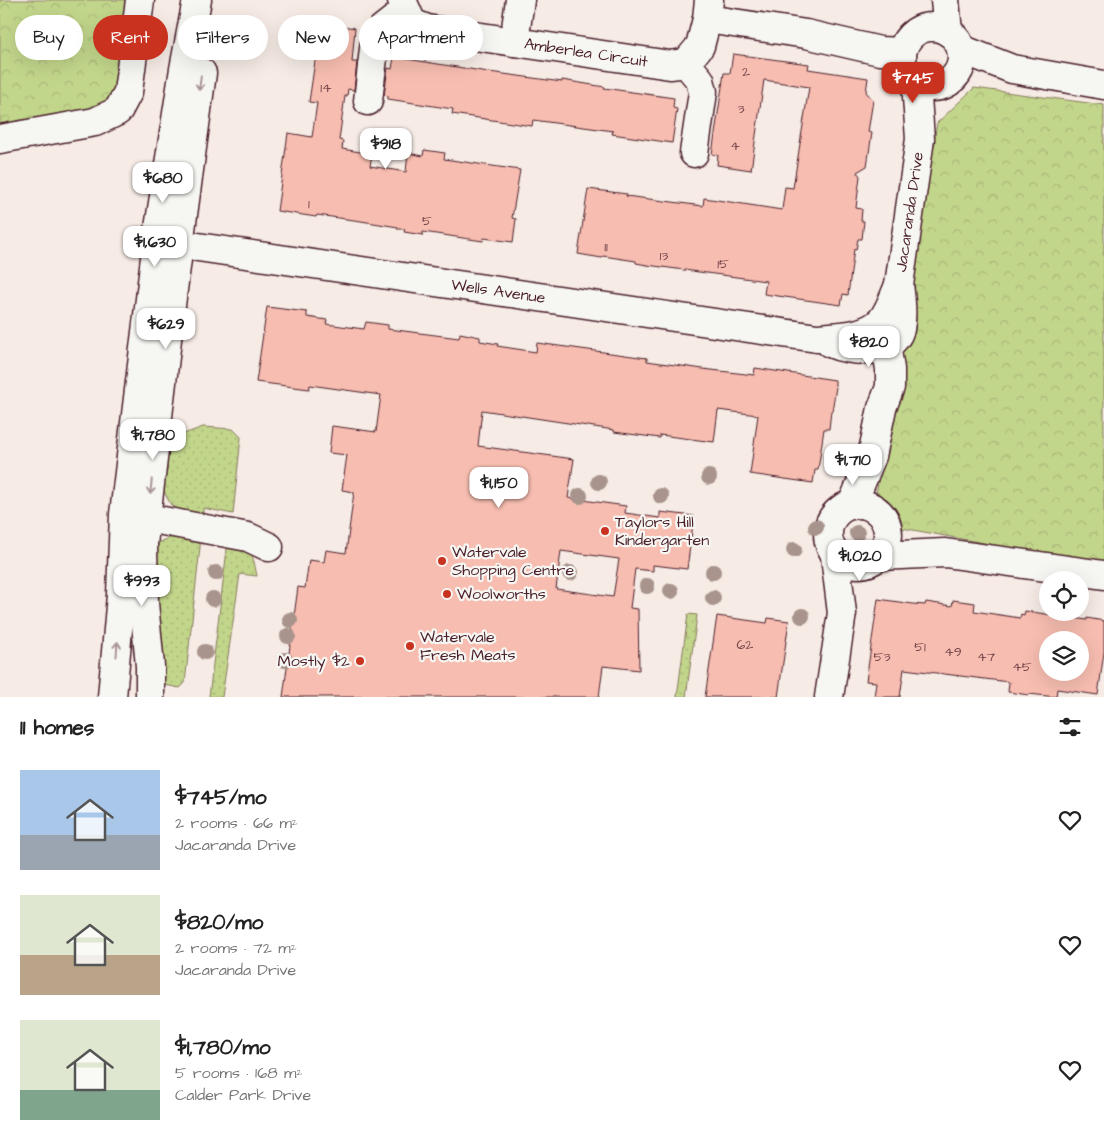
<!DOCTYPE html>
<meta charset="utf-8">
<style>
body{margin:0;font-family:"Architects Daughter",sans-serif;background:#f6f6f6;color:#222;height:100vh;display:flex;flex-direction:column;font-size:19px;white-space:nowrap}
*{box-sizing:border-box;margin:0}
p{font-size:16px;color:#767676}
.icon{flex:none;width:28px;height:28px;fill:none;stroke:currentColor;stroke-width:2;stroke-linecap:round;stroke-linejoin:round}
.map{position:relative;height:697px;overflow:hidden}
.panel{display:flex;flex-direction:column;background:#fff;flex:1}
.panel>*{flex:none}
.banner{position:absolute;left:15px;top:15px;width:500px;height:45px;display:flex;gap:10px}
.buttons{position:absolute;left:1039px;top:571px;display:grid;gap:10px}
.buttons a{display:grid;place-items:center;width:50px;height:50px;border-radius:50%;background:#fff;box-shadow:0 5px 20px #0002;font-size:25px}
.price{position:absolute;translate:-50% -42px;padding:0 11px;border-radius:10px;background:#fff;color:#222;font-size:16px;line-height:32px;filter:drop-shadow(0 1px 2px #0008)}
.price::after{content:'';position:absolute;left:50%;top:30px;width:15px;height:11px;margin-left:-8px;background:inherit;clip-path:polygon(0 0,100% 0,50% 100%)}
.price.selected{background:#c8321e;color:#fff}
ul{padding:0;list-style:none}
li{display:flex;align-items:center;gap:15px;height:125px;padding:0 20px}
li span{display:grid;place-items:center;flex:none;width:140px;height:100px;border-radius:0px;color:#555}
li>.icon{margin-inline-start:auto}
span .icon{width:60px;height:60px;fill:#fffc;stroke-width:1}
li b{font-size:21px}
h2{display:flex;justify-content:space-between;align-items:center;height:60px;padding:0 20px;font-size:21px}
.pill{padding:0 18px;border-radius:22px;background:#fff;box-shadow:0 5px 20px #0002;font-size:18px;line-height:45px}
.pill.selected{background:#c8321e;color:#fff}
.map>svg:first-child{display:block}
.grass{fill:url(#grass-dots);stroke:#867a5b}
.forest{fill:url(#forest-crowns);stroke:#867a5b}
.building{fill:#f7bdb0;stroke:#4a1f2b;fill-rule:evenodd}
.lines{fill:none;stroke-linecap:round;stroke-linejoin:round}
.minor-casing{stroke:#4a1f2b;stroke-width:31}
.minor{stroke:#f6f6f2;stroke-width:28}
.tree{fill:#a8948c}
.oneway{stroke:#a99598}
.poi-dot{fill:#c8321e;stroke:#f6f6f2;stroke-width:2}
.labels{text-anchor:middle;dominant-baseline:central;stroke-width:4.5;stroke-linejoin:round;paint-order:stroke}
.number-label{font-size:14px;fill:#75464c}
.street-label{font-size:16px;fill:#4a1f2b;stroke:#f6f6f2}
.poi-label{font-size:16px;fill:#4a1f2b;stroke:#f6f6f2;text-anchor:start}
</style>
<div class="map">
<svg width="1104" height="697" viewBox="0 0 1104 697">
<defs>
<pattern id="grass-dots" width="8" height="8" patternUnits="userSpaceOnUse" patternTransform="scale(1.25)"><rect width="8" height="8" fill="#c2d68b"/><path d="M2 2h.1M6 6h.1" fill="none" stroke="#a8b778" stroke-width="1.8" stroke-linecap="round"/></pattern>
<pattern id="forest-crowns" width="20" height="18" patternUnits="userSpaceOnUse" patternTransform="scale(1.25)"><rect width="20" height="18" fill="#c2d68b"/><path d="M2 6a3 3 0 1 1 6 0M12 15a3 3 0 1 1 6 0" fill="none" stroke="#a8b778"/></pattern>
</defs>
<rect width="100%" height="100%" fill="#f6ebe5"/>
<filter id="ink" filterUnits="userSpaceOnUse"><feTurbulence type="fractalNoise" baseFrequency=".02" numOctaves="2"/><feDisplacementMap in="SourceGraphic" scale="10" xChannelSelector="R" yChannelSelector="G"/><feConvolveMatrix kernelMatrix="1 2 1 2 8 2 1 2 1" color-interpolation-filters="sRGB"/></filter>
<g filter="url(#ink)">
<path class="grass" d="M203,427l30,2 8,8 -8,77 -30,-6v7l-23,-5 -9,-5 -10,-19 3,-25 8,-14 9,-12z
M177,535l24,3 -16,145 -5,5 -15,-3 -3,-6 -7,-131 5,-6z
M228,541c25,7 24,11 29,35l-17,-2 -18,123h-13z
M688,614l9,1 -11,82h-9z"/>
<path class="forest" d="M0,0h128l-13,92 -14,18 -101,26z
M974,88l130,17v460l-202,-37 -26,-33 61,-372z"/>
<path class="building" d="M329,24l26,4 -3,34h5l-3,28 -6,-1 -1,7h-2l-6,44 4,1 -1,8 30,5 -2,12 36,6 2,-19 15,3 1,-6 21,3 -1,6 76,11 -8,48 4,1 -3,23 -29,-4 -1,3 -60,-9v3l-19,-3 1,-3h-8l1,-2 -37,-6 -44,-6 -1,2 -39,-6 11,-78 24,4 5,-34 -8,-1 11,-75 9,1z
M733,54l76,10 -1,5 60,9 -2,14 7,8 -5,32 4,1 -5,33 -10,6 3,4 -4,32 6,1 -1,12h3l-2,18h-4l-2,11 -2,-1 -6,46 -5,-1 -2,11 -77,-11 2,-13 -119,-16 -11,-2v-2l-33,-5 -1,2 -24,-4 10,-65 39,5 -1,2 77,10 1,-8 78,12 3,-23 8,1 16,-101 -45,-7 -13,90 -34,-5 1,-10 -6,-1 12,-81h6z
M394,57l88,14 80,11v-2l43,7 -1,1 70,10 -1,10 4,1 -5,34 -60,-9 1,-3 -80,-11 -1,6 -80,-12 1,-5 -65,-10v-3l-4,-1 4,-27 4,1z
M267,307l40,5v5l20,3 -1,4 38,5 2,-7 22,3v4l71,9 1,-5 20,4v4l18,3 -1,2 39,6 1,-9 110,15v3l56,8 51,6 1,-7 80,12v6l1,1 -4,24h-1l-2,18h-5l-6,41h-3l-2,13 -63,-9 8,-59 -40,-5 -4,32 -54,-7v3l-46,-6v-2l-132,-20 -4,36 96,13 -6,39 58,8 -1,7 35,5v-6l34,4 -7,53 -34,-4v6l-18,-2 -5,39 8,1 1,61 -36,-4 -4,31h-316l15,-110 7,1 4,-28 15,2 2,-12 20,3 8,-61 -12,-2 5,-35 -18,-2 3,-27 44,6 5,-37 -71,-10 -1,4 -53,-7zM561,551l58,8 -6,38 -57,-8z
M878,599l35,5 12,1 1,-3 26,4 1,-6 22,3 -1,8 46,7 1,-4 3,1 1,-4 62,9v-2l17,3v31l-6,43 -41,-6 -1,8 -27,-3v1l-21,-3 1,-10 -105,-13 -4,28h-26l2,-15 -10,-1zM1048,640h32v32h-32z
M717,616l50,7 1,-5 21,3 -11,76h-73z"/>
<g class="lines">
<g class="minor-casing">
<g id="minor">
<path id="s1" d="M402,0l10,23 15,6 243,36 16,-2 14,-17 7,-27 2,-19"/>
<path d="M945,0l3,32"/>
<path d="M707,19l99,15 74,17 22,1"/>
<circle cx="932" cy="57" r="30"/>
<path d="M514,42l6,-42"/>
<path d="M961,49l51,20 92,16"/>
<path d="M686,63l14,17 3,12 -9,61"/>
<path d="M368,101l7,-61 7,-11 23,-18"/>
<path d="M0,139l95,-17 23,-11 10,-19 12,-92"/>
<path id="s2" d="M157,241l660,97c22,-2 48,-1 64,-17 8,-9 13,-24 18,-36"/>
<path id="s3" d="M830,343c20,9 62,14 70,-14 3,-14 1,-30 -1,-44l21,-146 -4,-56"/>
<circle cx="858" cy="534" r="30"/>
<path d="M852,505l20,-49 10,-48 8,-21v-18l-4,-24 -10,-13"/>
<path d="M131,515l117,22 21,10"/>
<path d="M879,556l66,-3 159,22"/>
<path d="M112,697l9,-102 3,-81 33,-273 27,-172 13,-69"/>
<path d="M150,697v-31l-6,-63 -1,-59 29,-247 30,-224"/>
<path d="M829,697l13,-84 -7,-57"/>
</g>
</g>
<use href="#minor" class="minor"/>
</g>
<g class="tree">
<circle cx="709" cy="477" r="8"/>
<circle cx="599" cy="482" r="8"/>
<circle cx="580" cy="496" r="8"/>
<circle cx="661" cy="496" r="8"/>
<circle cx="816" cy="527" r="8"/>
<circle cx="857" cy="533" r="8"/>
<circle cx="794" cy="550" r="8"/>
<circle cx="713" cy="572" r="8"/>
<circle cx="216" cy="573" r="8"/>
<circle cx="570" cy="573" r="8"/>
<circle cx="647" cy="586" r="8"/>
<circle cx="671" cy="591" r="8"/>
<circle cx="713" cy="598" r="8"/>
<circle cx="213" cy="599" r="8"/>
<circle cx="802" cy="616" r="8"/>
<circle cx="290" cy="620" r="8"/>
<circle cx="288" cy="636" r="8"/>
<circle cx="205" cy="652" r="8"/>
<circle cx="285" cy="660" r="8"/>
</g>
<defs><path id="oneway-shaft" d="M-6 0H5M1.5-3L5.5 0L1.5 3" fill="none" stroke-width="1.6" stroke-linecap="round" stroke-linejoin="round" transform="scale(1.25)"/></defs>
<g class="oneway">
<use href="#oneway-shaft" transform="translate(200 83) rotate(97)"/>
<use href="#oneway-shaft" transform="translate(151 487) rotate(96)"/>
<use href="#oneway-shaft" transform="translate(117 649) rotate(-86)"/>
</g>
</g>
<g class="poi-dot">
<circle cx="605" cy="531" r="5"/>
<circle cx="442" cy="561" r="5"/>
<circle cx="447" cy="594" r="5"/>
<circle cx="410" cy="646" r="5"/>
<circle cx="360" cy="661" r="5"/>
</g>
<g class="labels">
<g class="number-label">
<text x="746" y="72">2</text>
<text x="326" y="88">14</text>
<text x="741" y="109">3</text>
<text x="735" y="146">4</text>
<text x="309" y="204">1</text>
<text x="427" y="221">5</text>
<text x="606" y="247">11</text>
<text x="664" y="256">13</text>
<text x="723" y="264">15</text>
<text x="745" y="645">62</text>
<text x="920" y="647">51</text>
<text x="953" y="652">49</text>
<text x="882" y="657">53</text>
<text x="986" y="657">47</text>
<text x="1022" y="667">45</text>
</g>
<g class="street-label">
<text stroke="none"><textPath href="#s1" startOffset="202">Amberlea Circuit</textPath></text>
<text stroke="none"><textPath href="#s3" startOffset="198">Jacaranda Drive</textPath></text>
<text stroke="none"><textPath href="#s2" startOffset="345">Wells Avenue</textPath></text>
</g>
<g class="poi-label">
<text x="615" y="522">Taylors Hill<tspan x="615" dy="18">Kindergarten</tspan></text>
<text x="452" y="552">Watervale<tspan x="452" dy="18">Shopping Centre</tspan></text>
<text x="457" y="594">Woolworths</text>
<text x="420" y="637">Watervale<tspan x="420" dy="18">Fresh Meats</tspan></text>
<text x="350" y="661" text-anchor="end">Mostly $2</text>
</g>
</g>
</svg>
<div class="buttons">
<a><svg class="icon" aria-label="locate" viewBox="0 0 24 24"><circle cx="12" cy="12" r="6"/><path d="M12 2v4M12 18v4M2 12h4M18 12h4"/></svg></a>
<a><svg class="icon" aria-label="layers" viewBox="0 0 24 24"><path d="M12 4l9 5-9 5-9-5zM3 14l9 5 9-5"/></svg></a>
</div>
<b class="price selected" style="left:913px;top:104px">$745</b>
<b class="price" style="left:386px;top:170px">$918</b>
<b class="price" style="left:163px;top:204px">$680</b>
<b class="price" style="left:155px;top:268px">$1,630</b>
<b class="price" style="left:166px;top:350px">$629</b>
<b class="price" style="left:869px;top:368px">$820</b>
<b class="price" style="left:153px;top:461px">$1,780</b>
<b class="price" style="left:853px;top:486px">$1,710</b>
<b class="price" style="left:499px;top:509px">$1,150</b>
<b class="price" style="left:860px;top:582px">$1,020</b>
<b class="price" style="left:142px;top:607px">$993</b>
<div class="banner">
<a class="pill">Buy</a>
<a class="pill selected">Rent</a>
<a class="pill">Filters</a>
<a class="pill">New</a>
<a class="pill">Apartment</a>
</div>
</div>
<section class="panel">
<h2>11 homes<svg class="icon" aria-label="filters" viewBox="0 0 24 24"><path d="M4 7h16M4 17h16"/><circle cx="9" cy="7" r="2"/><circle cx="15" cy="17" r="2"/></svg></h2>
<ul>
<li><span style="background:linear-gradient(#a9c7e8 65%,#9aa5b1 0)"><svg class="icon" aria-label="home" viewBox="0 0 24 24"><path d="M3 11l9-7 9 7M6 9v11h12V9"/></svg></span><div><b>$745/mo</b><p>2 rooms · 66 m²</p><p>Jacaranda Drive</p></div><svg class="icon" aria-label="heart" viewBox="0 0 24 24"><path d="M12 20l-8-8c-3-5 5-10 8-4 3-6 11-1 8 4z"/></svg></li>
<li><span style="background:linear-gradient(#dfe7d0 60%,#b9a48a 0)"><svg class="icon" aria-label="home" viewBox="0 0 24 24"><path d="M3 11l9-7 9 7M6 9v11h12V9"/></svg></span><div><b>$820/mo</b><p>2 rooms · 72 m²</p><p>Jacaranda Drive</p></div><svg class="icon" aria-label="heart" viewBox="0 0 24 24"><path d="M12 20l-8-8c-3-5 5-10 8-4 3-6 11-1 8 4z"/></svg></li>
<li><span style="background:linear-gradient(#dfe7d0 70%,#7fa58c 0)"><svg class="icon" aria-label="home" viewBox="0 0 24 24"><path d="M3 11l9-7 9 7M6 9v11h12V9"/></svg></span><div><b>$1,780/mo</b><p>5 rooms · 168 m²</p><p>Calder Park Drive</p></div><svg class="icon" aria-label="heart" viewBox="0 0 24 24"><path d="M12 20l-8-8c-3-5 5-10 8-4 3-6 11-1 8 4z"/></svg></li>
</ul>
</section>
